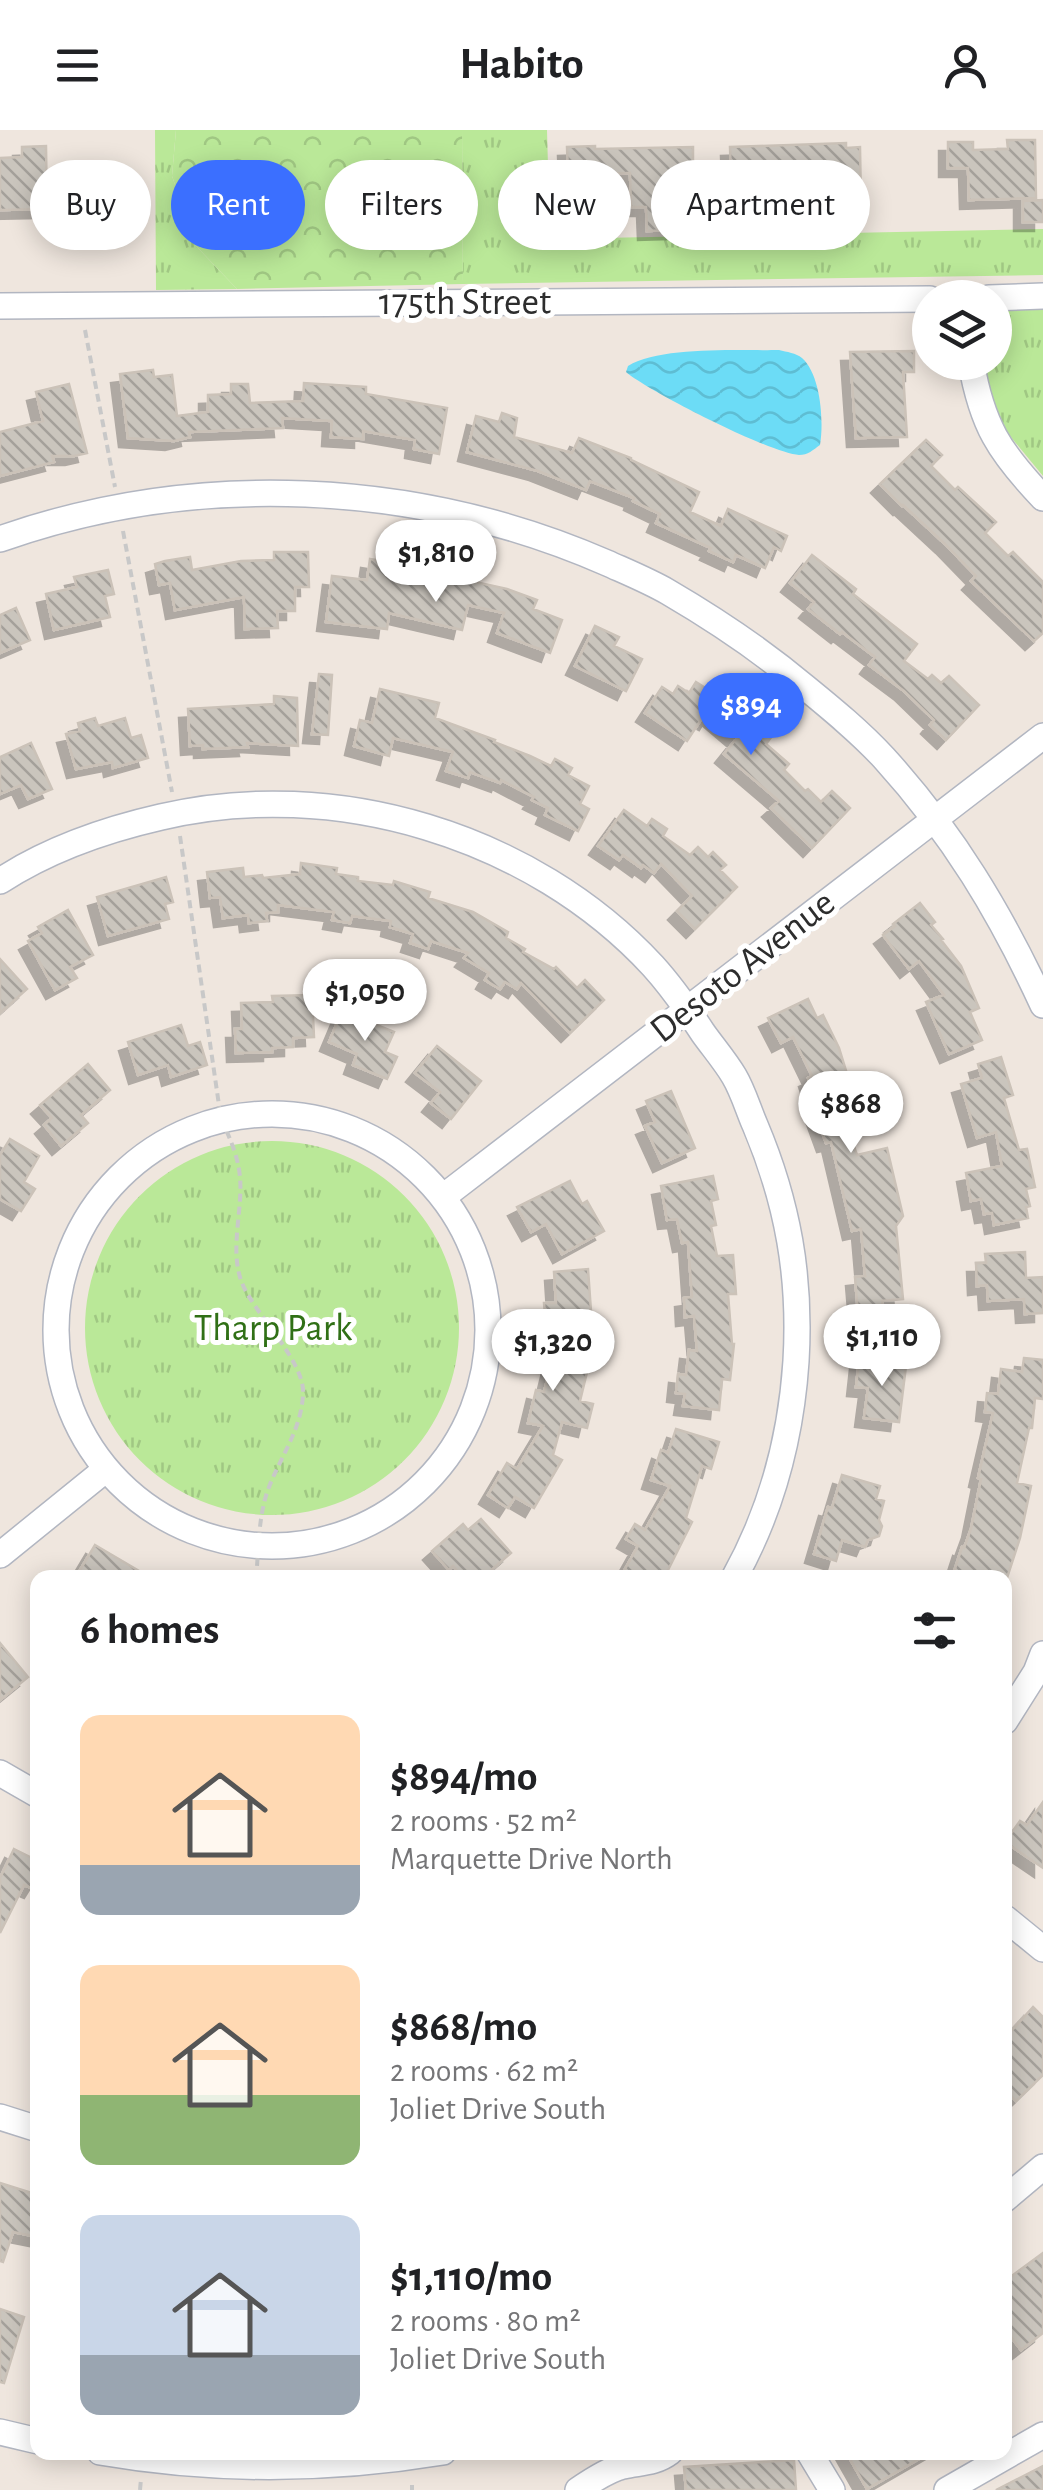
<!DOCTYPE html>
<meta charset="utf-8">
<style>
body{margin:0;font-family:"Alegreya Sans",sans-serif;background:#f6f6f6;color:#202124;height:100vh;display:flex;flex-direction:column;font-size:38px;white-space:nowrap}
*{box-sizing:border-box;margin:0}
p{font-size:32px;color:#757577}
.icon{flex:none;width:55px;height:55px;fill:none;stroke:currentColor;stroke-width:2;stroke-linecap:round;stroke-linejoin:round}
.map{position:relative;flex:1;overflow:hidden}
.panel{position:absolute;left:30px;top:1440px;width:982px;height:890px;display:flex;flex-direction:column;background:#fff;border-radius:20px;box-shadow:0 5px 25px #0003}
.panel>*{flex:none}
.guide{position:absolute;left:30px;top:30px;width:985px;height:90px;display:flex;gap:20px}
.buttons{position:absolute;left:912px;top:150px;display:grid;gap:20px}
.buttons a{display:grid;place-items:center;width:100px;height:100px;border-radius:50%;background:#fff;box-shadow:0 5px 25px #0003;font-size:50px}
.price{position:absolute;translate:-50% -85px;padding:0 22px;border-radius:35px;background:#fff;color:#222;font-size:32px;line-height:65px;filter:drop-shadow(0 2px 5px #0008)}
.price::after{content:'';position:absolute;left:50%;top:60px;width:30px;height:22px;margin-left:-15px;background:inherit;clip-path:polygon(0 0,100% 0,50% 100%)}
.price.selected{background:#3b6fff;color:#fff}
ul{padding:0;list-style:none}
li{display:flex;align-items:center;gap:30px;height:250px;padding:0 50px}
li span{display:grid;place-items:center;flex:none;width:280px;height:200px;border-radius:20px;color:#555}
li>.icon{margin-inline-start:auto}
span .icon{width:120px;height:120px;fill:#fffc;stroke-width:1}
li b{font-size:42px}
h2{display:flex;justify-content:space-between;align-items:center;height:120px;padding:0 50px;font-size:42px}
.tag{padding:0 35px;border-radius:45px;background:#fff;box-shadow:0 5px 25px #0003;font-size:35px;line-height:90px}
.tag.selected{background:#3b6fff;color:#fff}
header{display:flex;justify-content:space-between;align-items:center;height:130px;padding:0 50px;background:#fff;font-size:45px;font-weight:600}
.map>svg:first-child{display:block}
.grass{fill:url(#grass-tufts)}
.forest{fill:url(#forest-crowns)}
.water{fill:url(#water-waves)}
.building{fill:url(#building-back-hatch);stroke:#cbc2b8;stroke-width:2.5;filter:url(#shadow)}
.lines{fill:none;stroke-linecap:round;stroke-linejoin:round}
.minor-casing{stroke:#b2b6c1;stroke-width:28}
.path{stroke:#c8c8c8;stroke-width:4;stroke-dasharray:8 5;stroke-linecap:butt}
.minor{stroke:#fff;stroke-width:25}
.labels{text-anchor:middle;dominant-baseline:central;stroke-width:10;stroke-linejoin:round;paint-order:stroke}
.street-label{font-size:38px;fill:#2d2d2d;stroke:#fff}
.park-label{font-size:38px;fill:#307016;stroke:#fff}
</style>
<header><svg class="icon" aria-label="menu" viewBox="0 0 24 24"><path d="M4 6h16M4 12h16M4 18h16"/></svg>Habito<svg class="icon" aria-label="person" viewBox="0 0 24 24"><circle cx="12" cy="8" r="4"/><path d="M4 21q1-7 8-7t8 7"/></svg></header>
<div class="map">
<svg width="1043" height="2360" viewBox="0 0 1043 2360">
<defs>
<pattern id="grass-tufts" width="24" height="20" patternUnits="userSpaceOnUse" patternTransform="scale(2.5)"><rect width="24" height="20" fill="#bae898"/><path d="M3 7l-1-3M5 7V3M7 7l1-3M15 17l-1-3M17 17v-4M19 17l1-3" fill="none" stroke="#a0c783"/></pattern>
<pattern id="forest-crowns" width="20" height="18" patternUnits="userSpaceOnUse" patternTransform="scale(2.5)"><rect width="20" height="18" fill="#bae898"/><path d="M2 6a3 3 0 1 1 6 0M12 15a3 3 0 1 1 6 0" fill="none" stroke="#a0c783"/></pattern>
<pattern id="water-waves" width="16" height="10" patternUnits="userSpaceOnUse" patternTransform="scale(2.5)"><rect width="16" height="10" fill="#6cdcf6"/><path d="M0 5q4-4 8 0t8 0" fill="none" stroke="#5ebdd3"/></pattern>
<pattern id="building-back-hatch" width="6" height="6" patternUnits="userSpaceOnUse" patternTransform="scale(2.5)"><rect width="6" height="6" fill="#cac5bd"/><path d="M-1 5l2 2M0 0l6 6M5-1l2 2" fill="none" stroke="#a4a09a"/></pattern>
<filter id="shadow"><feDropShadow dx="-9" dy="9" stdDeviation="0" flood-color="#0004"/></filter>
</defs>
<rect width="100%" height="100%" fill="#efe6de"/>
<path class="grass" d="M155,0h21l-4,46 24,70 41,43 -81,1z
M462,0h85l3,109 493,-10v46l-580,9z
M1043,179v167l-38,-46 -14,-27 -9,-40 13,-1v-52z
M85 1198a187 187 0 1 1 374 0a187 187 0 1 1-374 0Z"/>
<path class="forest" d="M176,0h286l1,154 -226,5 -41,-43 -24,-70z"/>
<path class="water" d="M779,220c8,2 17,3 23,8 19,17 22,64 18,87 -7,5 -12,10 -21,10 -27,-1 -151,-64 -173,-83l2,-6c33,-20 111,-15 151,-16z"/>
<path class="building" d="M1007,10h28l1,58 -67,2 -1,-32h-20v-26h25v8l35,-1z
M846,13v5l14,-1 1,55 -28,1 -1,-34 -38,1v34l-84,3v22l-63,2 -1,-24h-15l-1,-34 -34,1v24l-27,1 -2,-52 28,-1v3l98,-2v31h38l-1,-31z
M46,16l1,63 -47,1v-52l22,-1v-10z
M1043,70v22h-20v-21z
M806,79v22h-24v-21z
M610,82v22h-24v-21z
M914,221v21h-11l4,65 -51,1 -6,-86z
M153,240l1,7 18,-2 5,41 31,-4v-17l23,-1v-10h17l2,19 53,-2 1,-18 62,4v7l81,14 -8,46 -25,-5 1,-9 -52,-9v8l-32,-2 1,-16 -50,-3 1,10 -94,4 1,5 -16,4 -46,-3 -8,-64z
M69,254l18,69 -13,3h-22l2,6 -54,14v-44l43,-11 -7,-29z
M502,283l15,5 -3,19 58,16 7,-15 52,20v2l68,32 -9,20 31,14 7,-17 59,27 -6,15 -7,-4 -9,21 -29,-13 -3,7 -24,-11 2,-3 -55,-25 4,-9 -27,-13 1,-3 -44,-17 -4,9 -48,-19 -71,-19 9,-36 23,6z
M926,310l16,15 -11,11 24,24 3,-3 38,35 -11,11 23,23 5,-4 30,30v51l-9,8 -63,-60 5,-5 -31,-32 -42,-39 -1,1 -22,-22z
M274,422h34l1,35h-14v24h-18l1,17 -33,1 -1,-32 -69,13 -5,-27 -11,2 -4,-21 10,-3 25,-4 2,13 49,-9 33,-1z
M812,425l44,34 -3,5 64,50 -13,17 24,18 4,-4 9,8 8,-7 30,29 -33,35 -16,-15 4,-5 -30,-29 -35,-26 6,-8 -33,-25 -2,2 -32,-25 6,-7 -24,-19z
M370,429l25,4 -1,12 51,12 3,-11 59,13 30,11 -4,9 29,11 -12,33 -53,-20 7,-20 -36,-8 -6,25 -73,-17 -2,16 -61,-7 6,-46 35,4z
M108,440l6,24 -9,2 5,21 -56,13 -8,-36 31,-7 -3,-10z
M16,478l14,32 -30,13v-38z
M595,496l24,11 -5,9 28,13 -16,32 -51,-25z
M319,544l13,1 -4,60 -16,-1z
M696,552l49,31 27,23 -6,8 23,20 -5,6 21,21 3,-2 13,13 11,-11 18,17 -38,40 -41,-40 8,-7 -55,-47 13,-16 -26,-22 -3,5 -6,-3 -15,23 -42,-28 17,-26 11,7 5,-8 11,7z
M380,559l59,14 -4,15 60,22 -1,2 36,14 21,10 4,-7 17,9 -4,7 21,11 -9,18 9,5 -11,22 -33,-16 3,-7 -16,-8 2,-3 -33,-17 -1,3 -30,-11 -2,6 -22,-7 7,-19 -60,-14 -4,18 -35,-10 6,-26 12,3z
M274,566l23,2 1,48 -51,-3 1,4 -45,2v-4l-13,1 -2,-37 86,-5z
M95,588l3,8 27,-8 6,20 10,-3 7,23 -35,10 -1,-6 -36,7 -10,-35 14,-3 -2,-8z
M31,613l21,46 -24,10 -7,-14 -21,9v-37z
M624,680l23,16 5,-7 15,10 -4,7 27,19 8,-8 10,10 5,-5 13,13 -6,5 17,17 -42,42 -18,-18 15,-15 -31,-32 -7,9 -11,-8 -2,3 -18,-13 -4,5 -21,-14z
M301,733l36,5 -1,6 22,3v4l35,4 1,-4 36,11 -2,6 45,14 35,20 -2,6 19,11 -2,3 31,17 2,-2 21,21 8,-8 19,20 -34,33 -49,-50 -4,6 -12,-7 -5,7 -15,-9 4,-7 -25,-15 4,-5 -37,-12 -3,8 -18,-6 3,-9 -23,-7 1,-6 -39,-5 -2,7 -18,-3 2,-8 -56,-7v7l-12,1 1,8 -18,2 -1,-8 -25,3 -3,-21 -10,1 -3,-26 36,-4 1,9 18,-2 1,3 37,-4z
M166,747l7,25 -8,2 4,15 -61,17 -11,-39z
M920,773l15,19 -4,3 12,14 -2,1 20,26 18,42 -9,4 12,28 -33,14 -23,-52 18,-7 -25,-34 -10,8 -26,-34 12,-9 -2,-2z
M68,780l25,45 -23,12 7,11 -22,12 -27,-49 14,-8 -4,-6z
M0,829l27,30 -27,24z
M312,865l2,42 -21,1v9l-21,1v4l-36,1 -1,-24h7l-1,-26 32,-1 -1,-6z
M808,869l9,19 6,-3 16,33 9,29 4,-1 14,42 -20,6 11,31 30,-7 16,68 -7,10 7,73 -21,2 1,10 -25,2 -3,-36 10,-1 -4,-47 -9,2 -21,-89 -5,1 -12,-33 4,-2 -10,-30 4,-2 -19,-39 -12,6 -13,-25z
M342,881l52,21 -9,20 12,5 -10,22 -34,-14 4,-11 -28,-12z
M181,895l7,21 12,-4 7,23 -36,12 -3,-12 -30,10 -10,-33z
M437,916l44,35 -30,38 -20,-16 9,-11 -25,-19z
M1001,927l12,38 -9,3 15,52 8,-1 8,38 -9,2 4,17 -4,1 2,11 -34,7 -2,-12 -8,1 -3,-15 -10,2 -5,-28 36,-7 -6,-34 -19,6 -16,-54 21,-6 -4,-14z
M88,934l22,26 -29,25 7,8 -27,23 -17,-21 8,-7 -12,-13z
M671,961l24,57 -33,15 -17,-37 10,-4 -9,-21z
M10,1009l29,17 -15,26 11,7 -14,22 -21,-12v-44z
M713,1046l5,23 -7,2 5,24 -5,1 6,30 16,-1 3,39h-8l4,50h2l-4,36 -8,-1 -3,31 -36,-4 2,-12 -9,-1 2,-19 8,1 3,-25 8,1 -3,-35 -9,1 -1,-19 8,-1 -4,-55 -6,1 -5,-24 -10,1 -6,-34z
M570,1051l12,23 5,-3 17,30 -42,23 -16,-30 -15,8 -14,-25z
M1025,1122l1,26 17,-1v36l-18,1 -1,-15 -36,2 -1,-16 -10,1 -1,-23h10l-1,-9z
M588,1139l4,56 -22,2 3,33 16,4 -9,37 13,3 -6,24 -25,-6 -9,33 9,5 -28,48 -19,-11 -7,11 -20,-13 19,-32 10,6 26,-43 -15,-3 8,-33 8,2 13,-52 -10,1 -3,-38h12l-2,-31z
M1024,1228l19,2v39l-8,-1 -3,30h-3l-12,55 14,3 -11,52 -13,40h-55l10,-31 2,1 7,-19 10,-50 -3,-1 15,-65 -8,-1 2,-19 11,1 3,-25 21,3z
M859,1230l47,6 -7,56 -35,-4 4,-30 -12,-1z
M676,1299l43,13 -8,27 -9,-3 -16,52 6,4 -28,56h-44l18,-32 -12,-7 9,-15 10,6 25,-44 -19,-6 10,-30 7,3z
M842,1345l38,11 -4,13 8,2 -5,19 3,6 -3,10 -11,4 -3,7 -23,-7 -6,21 -22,-7 14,-47 4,1z
M481,1389l30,34 -29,25h-19l-10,-12 -4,4 -17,-19 31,-27 5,6z
M95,1415l56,33h-58l-13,-8z
M0,1513l28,34 -28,23z
M1043,1672v66l-38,-26 15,-21 7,4z
M14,1719l24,12v20l-5,8 -9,-4 -24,48v-55z
M1033,1877l10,10v58l-27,26 -11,-11v-52z
M0,2053l38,12v42l-25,-5 -10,30 -3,-1z
M1043,2123v80l-22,17 -16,-21v-48z
M0,2179l24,8 -20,66 -4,-1z
M846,2322h85l-64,37z
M794,2330l2,30h-110l-2,-23z
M1043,2336v24h-47z"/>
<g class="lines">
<g class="minor-casing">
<path id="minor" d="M989,168l54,-2
M0,176l930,-7
M971,232c11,63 28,90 72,136
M0,409c196,-69 417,-59 607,24 20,9 42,18 61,29 48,28 94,59 137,95 27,22 55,45 79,71 69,76 116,154 159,247
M0,751c49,-32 104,-51 161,-64 173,-41 371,18 492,149 19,21 35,44 50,67 10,14 22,28 31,43 9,15 14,33 21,49 33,78 46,152 41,236 -5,77 -24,149 -62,217
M56 1200a216 216 0 1 1 432 0a216 216 0 1 1-432 0Z
M443,1067l600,-461
M0,1425l105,-85
M1005,1591l31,-49 7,-18
M0,1643l38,22
M1005,1788l38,31
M0,1987l38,12
M1005,2069l38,-32
M0,2302l38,9
M100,2322c116,20 228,19 343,0
M809,2322l23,38
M578,2360c13,-9 30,-20 45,-24 17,-4 31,-2 47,-14
M947,2360l96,-55"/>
</g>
<path class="path" d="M85,200l30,157
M123,401l49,261
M180,706l41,283c9,19 17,37 19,58 3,34 -11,73 2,106 13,32 64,79 61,112 -2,35 -22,61 -34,92 -11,28 -10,61 -13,91
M412,2355v5
M140,2360l1,-11"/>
<use href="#minor" class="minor"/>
</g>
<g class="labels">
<g class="street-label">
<text x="465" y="173">175th Street</text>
<text transform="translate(743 837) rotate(-38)">Desoto Avenue</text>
</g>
<g class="park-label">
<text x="273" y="1199">Tharp Park</text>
</g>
</g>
</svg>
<div class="buttons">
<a><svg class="icon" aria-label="layers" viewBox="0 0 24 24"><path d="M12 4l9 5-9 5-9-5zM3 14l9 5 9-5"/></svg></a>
</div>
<b class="price" style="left:436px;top:475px">$1,810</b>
<b class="price selected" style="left:751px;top:628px">$894</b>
<b class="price" style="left:365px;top:914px">$1,050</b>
<b class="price" style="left:851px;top:1026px">$868</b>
<b class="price" style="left:882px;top:1259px">$1,110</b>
<b class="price" style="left:553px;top:1264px">$1,320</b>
<div class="guide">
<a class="tag">Buy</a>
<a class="tag selected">Rent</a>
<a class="tag">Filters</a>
<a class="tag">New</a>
<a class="tag">Apartment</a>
</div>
<section class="panel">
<h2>6 homes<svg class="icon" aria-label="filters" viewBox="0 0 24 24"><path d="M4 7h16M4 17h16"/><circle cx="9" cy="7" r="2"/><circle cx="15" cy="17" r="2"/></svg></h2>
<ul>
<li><span style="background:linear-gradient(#ffd9b3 75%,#9aa5b1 0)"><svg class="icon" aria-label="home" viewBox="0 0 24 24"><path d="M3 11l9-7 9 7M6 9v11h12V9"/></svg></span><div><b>$894/mo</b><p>2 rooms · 52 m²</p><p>Marquette Drive North</p></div></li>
<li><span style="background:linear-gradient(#ffd9b3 65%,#8fb573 0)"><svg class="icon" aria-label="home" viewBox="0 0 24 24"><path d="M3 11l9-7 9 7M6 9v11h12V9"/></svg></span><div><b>$868/mo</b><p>2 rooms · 62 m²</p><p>Joliet Drive South</p></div></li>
<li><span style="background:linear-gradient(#c9d6e8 70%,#9aa5b1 0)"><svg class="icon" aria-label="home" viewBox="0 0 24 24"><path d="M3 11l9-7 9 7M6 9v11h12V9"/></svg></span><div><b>$1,110/mo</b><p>2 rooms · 80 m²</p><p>Joliet Drive South</p></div></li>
</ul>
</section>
</div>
